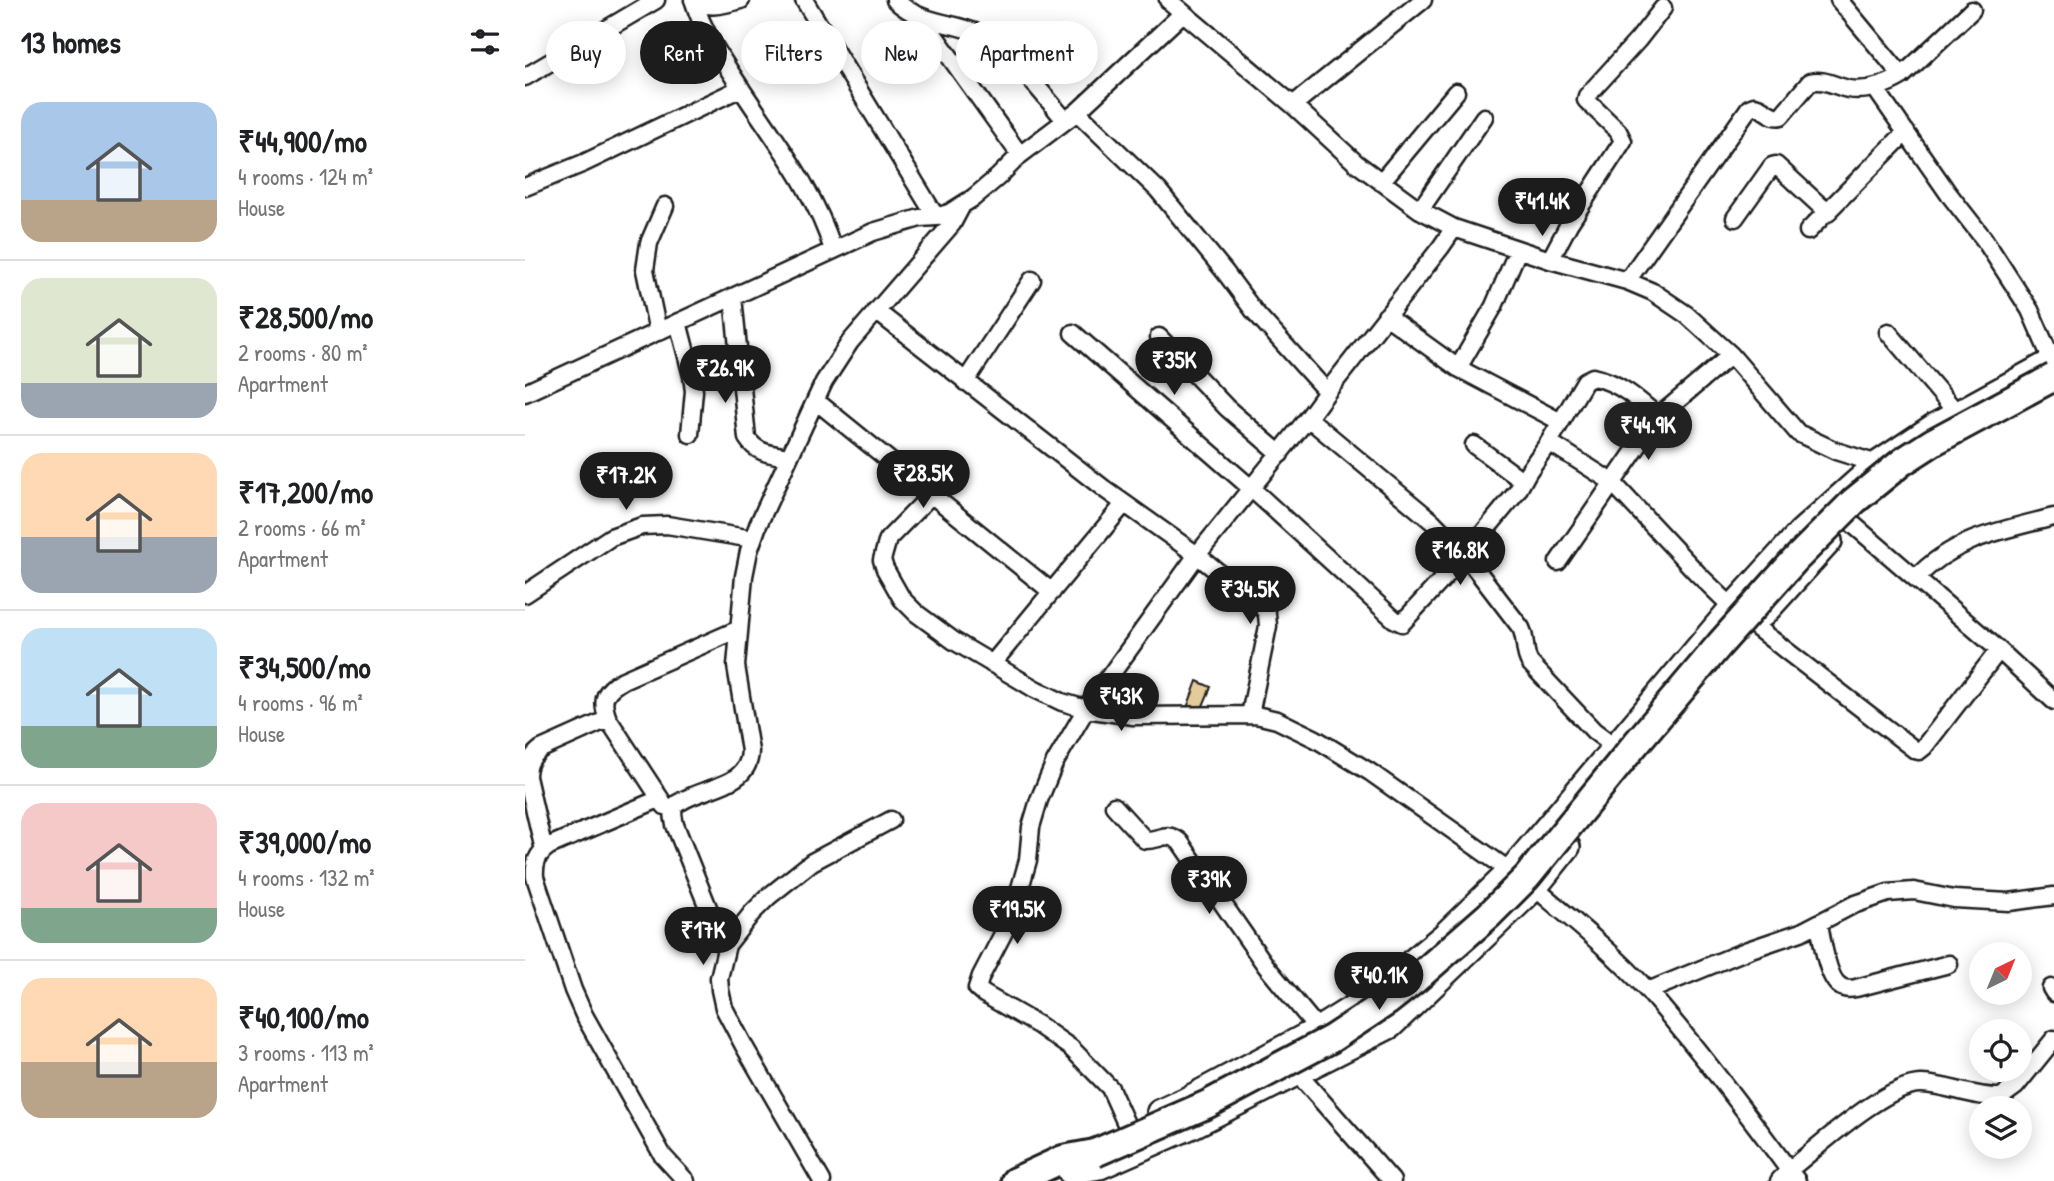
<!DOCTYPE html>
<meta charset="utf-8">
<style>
body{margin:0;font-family:"Patrick Hand",sans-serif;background:#f6f6f6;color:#202124;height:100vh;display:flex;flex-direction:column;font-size:26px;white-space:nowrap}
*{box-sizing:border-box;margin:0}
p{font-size:23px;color:#757577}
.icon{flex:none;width:38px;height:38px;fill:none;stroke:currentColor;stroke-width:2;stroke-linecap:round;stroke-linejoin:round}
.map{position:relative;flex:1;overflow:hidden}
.details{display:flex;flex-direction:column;background:#fff;width:525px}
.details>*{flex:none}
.top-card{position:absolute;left:21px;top:21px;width:665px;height:63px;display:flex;gap:14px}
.needle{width:46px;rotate:43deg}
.buttons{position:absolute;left:1444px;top:942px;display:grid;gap:14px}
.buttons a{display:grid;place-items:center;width:63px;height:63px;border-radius:50%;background:#fff;box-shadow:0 4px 18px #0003;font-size:35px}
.price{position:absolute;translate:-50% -60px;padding:0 16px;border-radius:24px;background:#1c1c1c;color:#fff;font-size:23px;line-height:46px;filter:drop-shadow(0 2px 4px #0008)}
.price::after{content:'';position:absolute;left:50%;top:42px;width:21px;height:16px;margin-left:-10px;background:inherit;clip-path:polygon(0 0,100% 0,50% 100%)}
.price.current{background:#222;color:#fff}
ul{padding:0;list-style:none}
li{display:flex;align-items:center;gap:21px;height:175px;padding:0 21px}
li+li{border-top:2px solid #e0e0e0}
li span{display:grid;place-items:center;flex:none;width:196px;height:140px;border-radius:21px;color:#555}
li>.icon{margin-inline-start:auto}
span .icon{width:84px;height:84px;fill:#fffc;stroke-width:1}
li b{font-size:30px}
h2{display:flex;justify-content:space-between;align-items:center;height:84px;padding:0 21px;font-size:30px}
.tag{padding:0 24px;border-radius:32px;background:#fff;box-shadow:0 4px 18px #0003;font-size:24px;line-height:63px}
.tag.current{background:#1c1c1c;color:#fff}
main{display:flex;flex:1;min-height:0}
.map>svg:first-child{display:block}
.building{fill:#e4cb9a;stroke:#1c1c1c;stroke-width:2}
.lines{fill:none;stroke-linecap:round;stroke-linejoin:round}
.street-casing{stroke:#1c1c1c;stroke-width:21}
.secondary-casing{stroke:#1c1c1c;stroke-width:28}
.primary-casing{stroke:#1c1c1c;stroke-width:32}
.street{stroke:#fff;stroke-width:16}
.secondary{stroke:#fff;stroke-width:23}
.primary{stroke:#fff;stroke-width:26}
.primary-bridge-casing{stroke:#1c1c1c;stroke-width:32;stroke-linecap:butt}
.primary-bridge{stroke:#fff;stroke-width:26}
</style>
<main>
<section class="details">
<h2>13 homes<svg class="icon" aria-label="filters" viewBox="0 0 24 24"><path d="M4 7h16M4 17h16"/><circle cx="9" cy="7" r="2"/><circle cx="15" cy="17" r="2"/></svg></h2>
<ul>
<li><span style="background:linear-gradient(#a9c7e8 70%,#b9a48a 0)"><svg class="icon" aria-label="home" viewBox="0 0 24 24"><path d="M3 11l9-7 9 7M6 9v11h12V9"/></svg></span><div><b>₹44,900/mo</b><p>4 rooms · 124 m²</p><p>House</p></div></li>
<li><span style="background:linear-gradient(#dfe7d0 75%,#9aa5b1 0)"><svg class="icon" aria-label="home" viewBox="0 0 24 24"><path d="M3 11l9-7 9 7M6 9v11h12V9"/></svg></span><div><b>₹28,500/mo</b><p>2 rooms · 80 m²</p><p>Apartment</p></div></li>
<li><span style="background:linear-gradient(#ffd9b3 60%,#9aa5b1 0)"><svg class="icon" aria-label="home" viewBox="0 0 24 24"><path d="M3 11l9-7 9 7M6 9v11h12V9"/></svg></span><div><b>₹17,200/mo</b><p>2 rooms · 66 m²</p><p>Apartment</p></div></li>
<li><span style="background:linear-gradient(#bfe0f5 70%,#7fa58c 0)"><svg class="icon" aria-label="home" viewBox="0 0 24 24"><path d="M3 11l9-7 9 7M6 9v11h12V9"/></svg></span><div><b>₹34,500/mo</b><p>4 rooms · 96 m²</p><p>House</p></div></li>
<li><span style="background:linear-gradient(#f6c9c9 75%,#7fa58c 0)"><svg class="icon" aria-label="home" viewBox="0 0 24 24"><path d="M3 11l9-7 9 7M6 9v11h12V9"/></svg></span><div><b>₹39,000/mo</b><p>4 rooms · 132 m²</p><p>House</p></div></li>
<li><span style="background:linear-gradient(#ffd9b3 60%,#b9a48a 0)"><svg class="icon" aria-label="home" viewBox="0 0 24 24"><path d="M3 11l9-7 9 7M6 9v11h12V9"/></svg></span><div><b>₹40,100/mo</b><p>3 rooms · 113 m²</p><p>Apartment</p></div></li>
</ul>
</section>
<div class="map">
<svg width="1529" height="1181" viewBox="0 0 1529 1181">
<rect width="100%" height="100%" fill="#fff"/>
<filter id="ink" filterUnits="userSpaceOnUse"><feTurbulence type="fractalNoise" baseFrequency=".0143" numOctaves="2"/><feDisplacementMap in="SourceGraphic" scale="14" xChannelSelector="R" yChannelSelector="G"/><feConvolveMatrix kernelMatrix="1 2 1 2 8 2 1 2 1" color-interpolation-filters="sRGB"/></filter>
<g filter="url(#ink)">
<path class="building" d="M672,681l14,6 -11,26 -13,-5z"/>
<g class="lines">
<g class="street-casing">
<path id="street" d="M168,0c16,10 31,4 48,0
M279,0l132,217
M370,0c25,24 55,21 85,34 27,13 65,63 85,86
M643,0l125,105 63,58 64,47 34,18 96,32 77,21 26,11 34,23 44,40 67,78 38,18 35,11 10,10
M1314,0l63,76
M169,2c10,32 28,57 46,85 34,52 75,103 93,163
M397,18l98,137
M0,77l131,-77
M1350,88l73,105 36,46 46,71 24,55
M768,105l130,-105
M552,112l81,78 67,82 29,39 73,81
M856,182l75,-90
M0,187l59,-24 157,-75
M895,210l64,-93
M1210,218l37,-52 4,-1 52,48
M1283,231l98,-99
M1025,260l19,-36 54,-83 -5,-10 -32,-31 1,-4 51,-56 25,-32
M1102,281l122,-173 5,-2c10,1 16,13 27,10l29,-34c13,-4 25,4 38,7 19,3 37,-3 54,-13l70,-66
M208,297l14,141c10,16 25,16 42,19
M351,311l231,180 90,64 66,53 4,6 1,12 -18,89
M861,316l72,52 103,54
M153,322l14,54 2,15 -4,43
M133,332l-13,-62 4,-27 16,-37
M1363,332l69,81 5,9
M548,333l179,156 142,130 8,4 63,-68 52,-63 11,-20 21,-30 36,-61 8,-4c26,5 46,23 65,40
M634,337l68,71 53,46
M933,368l36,-62 24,-56
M440,382l67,-102
M0,393l348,-161 47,-14 16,-1 13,-4 24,-15 25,-21 22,-22 57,-43 106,-99
M291,401l236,191
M783,418l125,104 32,33 56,73c6,12 2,24 9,35l64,68 12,9 11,5
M1024,442l63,40 86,92 34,33
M949,445l49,36
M407,494l-44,45 -6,21 3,9 17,30 14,14 38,28 81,48 27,13 24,7 47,7 123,-1 21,5 39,19 54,33 140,99
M1324,521l150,129 55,51
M1033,562l100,-145 73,-62
M1391,578c38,-40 87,-48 138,-61
M0,594l86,-57 31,-11 25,-1 86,14
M1228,625l162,125 4,1 5,-4 75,-97
M467,664l132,-160
M134,799l-110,47c-12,8 -15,17 -14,31l38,113 11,25 79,141 23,25
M140,806l-57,-87c-8,-20 -3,-29 15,-39l116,-51
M589,806l31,34c15,1 21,-10 35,2l86,124 52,63
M19,850l-17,-73c0,-13 4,-20 14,-28l67,-30
M1010,888c39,33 80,66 114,104 52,60 101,125 148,189
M1294,924c3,15 8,54 21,62 5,4 11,3 16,2l93,-24
M200,950l-50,-125c-1,-5 -3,-12 -1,-17 1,-4 4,-5 8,-7 24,-15 67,-14 68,-50l-14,-85 8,-90 5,-25 9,-26 66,-143 26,-40 102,-118 9,-17
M1526,988l3,5
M1123,991l100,-41 53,-18 52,-27 35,-12 26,-2 40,8 55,3 45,-6
M773,1074l94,107
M602,1126l-17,-38 -39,-40 -33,-23 -54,-31 -7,-6 4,-12 25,-48 11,-29 11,-39 3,-33 8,-27 15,-36 32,-55 111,-154 111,-137 19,-26 114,-145 13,-19
M297,1181l-78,-135 -20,-38 -4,-18 -1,-12 8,-33 25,-32 16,-16 44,-35 79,-42
M1254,1181l10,-11c28,-22 99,-88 133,-86 26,1 53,14 79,13l15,-11 38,-47"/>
</g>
<g class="secondary-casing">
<path id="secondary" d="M1239,614l66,-73
M634,1112l26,-12 133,-71 51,-32 75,-62 66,-64 222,-264 68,-75 75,-67 60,-40 119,-65
M545,1172l30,-5 91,-40 200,-101 144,-138 33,-41"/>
</g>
<g class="primary-casing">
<path id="primary" d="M490,1181l48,-22 32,-6"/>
</g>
<use href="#street" class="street"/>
<use href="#secondary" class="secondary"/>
<use href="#primary" class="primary"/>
<g class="primary-bridge-casing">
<path id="primary-bridge" d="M570,1153l113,-49 123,-65 56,-37 29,-23 73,-64 38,-38 106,-130 87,-103 74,-83 60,-60 48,-39 31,-20 121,-65"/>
</g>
<use href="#primary-bridge" class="primary-bridge"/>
</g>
</g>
</svg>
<div class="buttons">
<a><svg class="needle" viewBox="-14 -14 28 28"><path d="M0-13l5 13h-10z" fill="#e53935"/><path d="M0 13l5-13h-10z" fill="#757577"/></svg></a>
<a><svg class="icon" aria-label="locate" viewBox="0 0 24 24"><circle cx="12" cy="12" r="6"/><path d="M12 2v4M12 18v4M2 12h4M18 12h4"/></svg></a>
<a><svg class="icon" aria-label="layers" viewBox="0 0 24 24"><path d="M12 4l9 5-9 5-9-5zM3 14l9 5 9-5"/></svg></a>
</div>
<b class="price" style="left:1017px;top:238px">₹41.4K</b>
<b class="price" style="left:649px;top:397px">₹35K</b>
<b class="price" style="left:200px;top:405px">₹26.9K</b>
<b class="price current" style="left:1123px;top:462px">₹44.9K</b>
<b class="price" style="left:398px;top:510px">₹28.5K</b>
<b class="price" style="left:101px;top:512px">₹17.2K</b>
<b class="price" style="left:935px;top:587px">₹16.8K</b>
<b class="price" style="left:725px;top:626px">₹34.5K</b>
<b class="price" style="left:596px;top:733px">₹43K</b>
<b class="price" style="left:684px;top:916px">₹39K</b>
<b class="price" style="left:492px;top:946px">₹19.5K</b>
<b class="price" style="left:178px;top:967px">₹17K</b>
<b class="price" style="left:854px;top:1012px">₹40.1K</b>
<div class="top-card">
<a class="tag">Buy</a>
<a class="tag current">Rent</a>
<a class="tag">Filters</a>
<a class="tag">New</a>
<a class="tag">Apartment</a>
</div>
</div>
</main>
